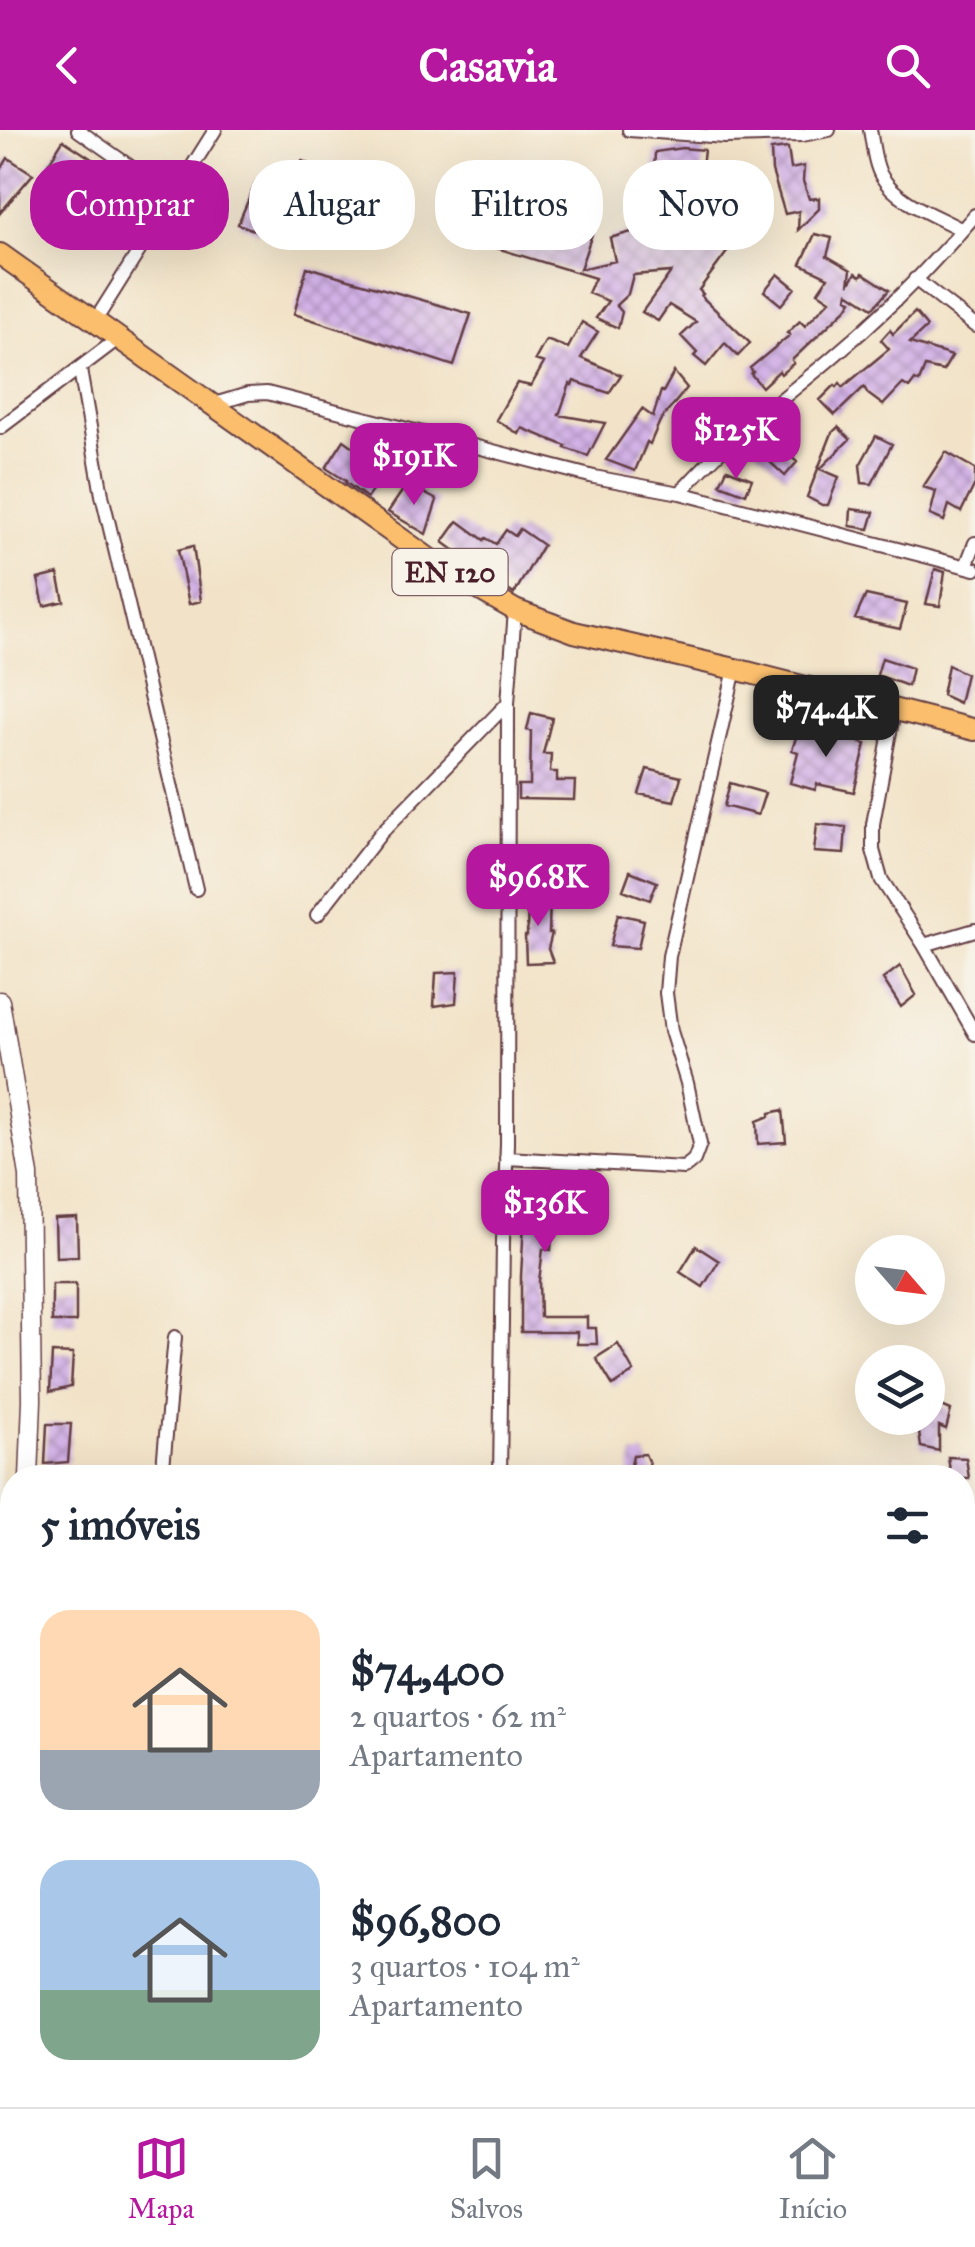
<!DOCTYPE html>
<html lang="pt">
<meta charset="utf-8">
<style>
body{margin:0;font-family:"IM FELL Great Primer",serif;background:#f2f2f3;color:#1f2937;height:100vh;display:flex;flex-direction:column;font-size:38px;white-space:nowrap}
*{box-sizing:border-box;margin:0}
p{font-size:32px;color:#747a83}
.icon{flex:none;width:55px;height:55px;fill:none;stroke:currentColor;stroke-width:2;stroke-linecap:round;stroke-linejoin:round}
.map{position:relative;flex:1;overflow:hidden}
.details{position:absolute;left:0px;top:1335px;width:975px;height:642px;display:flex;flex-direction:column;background:#fff;border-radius:40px 40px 0 0;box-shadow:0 10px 40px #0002}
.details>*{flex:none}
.banner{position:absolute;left:30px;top:30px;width:915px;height:90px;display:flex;gap:20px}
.needle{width:65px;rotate:118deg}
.controls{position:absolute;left:855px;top:1105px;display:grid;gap:20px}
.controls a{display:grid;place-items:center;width:90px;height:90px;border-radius:50%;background:#fff;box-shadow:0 10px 40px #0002;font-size:50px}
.price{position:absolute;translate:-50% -85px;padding:0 22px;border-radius:20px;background:#b5179e;color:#fff;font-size:32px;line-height:65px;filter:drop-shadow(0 2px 5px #0008)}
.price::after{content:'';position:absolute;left:50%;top:60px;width:30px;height:22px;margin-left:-15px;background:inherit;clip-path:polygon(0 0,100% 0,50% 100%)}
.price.current{background:#222;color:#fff}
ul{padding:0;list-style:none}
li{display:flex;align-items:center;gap:30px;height:250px;padding:0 40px}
li span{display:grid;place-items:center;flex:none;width:280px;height:200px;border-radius:30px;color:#555}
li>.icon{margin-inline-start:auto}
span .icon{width:120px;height:120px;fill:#fffc;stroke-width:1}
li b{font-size:42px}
h2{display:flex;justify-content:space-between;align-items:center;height:120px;padding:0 40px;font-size:42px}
.chip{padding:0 35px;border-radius:40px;background:#fff;box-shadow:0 10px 40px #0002;font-size:35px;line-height:90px}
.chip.current{background:#b5179e;color:#fff}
header{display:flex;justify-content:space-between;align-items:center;height:130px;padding:0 40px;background:#b5179e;color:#fff;font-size:45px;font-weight:700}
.dock{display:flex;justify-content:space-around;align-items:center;height:140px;border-top:2px solid #e0e1e3;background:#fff;font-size:28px;color:#747a83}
.dock a{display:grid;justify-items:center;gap:5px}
.dock .current{color:#b5179e}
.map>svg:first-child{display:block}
.building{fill:url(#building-cross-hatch)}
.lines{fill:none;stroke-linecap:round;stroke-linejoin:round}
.minor-casing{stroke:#633c43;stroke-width:16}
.tertiary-casing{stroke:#633c43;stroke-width:21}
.primary-casing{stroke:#633c43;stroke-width:24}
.minor{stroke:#fff;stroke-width:12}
.tertiary{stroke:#fff;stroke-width:18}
.primary{stroke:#fabe6d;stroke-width:20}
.labels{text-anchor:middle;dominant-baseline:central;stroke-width:10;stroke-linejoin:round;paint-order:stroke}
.shield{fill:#f7f3e8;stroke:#7e5f64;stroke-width:2.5}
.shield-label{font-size:28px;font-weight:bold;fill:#4a1f2b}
</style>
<header><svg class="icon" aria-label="back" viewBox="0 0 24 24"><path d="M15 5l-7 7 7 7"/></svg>Casavia<svg class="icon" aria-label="search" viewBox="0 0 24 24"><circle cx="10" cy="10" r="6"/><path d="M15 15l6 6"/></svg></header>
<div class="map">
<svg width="975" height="1977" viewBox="0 0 975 1977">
<defs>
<pattern id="building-cross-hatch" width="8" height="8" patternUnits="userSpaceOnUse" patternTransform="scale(2.5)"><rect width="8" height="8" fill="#d3b2e7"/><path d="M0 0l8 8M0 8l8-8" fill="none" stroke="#ad90bb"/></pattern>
</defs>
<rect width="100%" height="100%" fill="#f7f3e8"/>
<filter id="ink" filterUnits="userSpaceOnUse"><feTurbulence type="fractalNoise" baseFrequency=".01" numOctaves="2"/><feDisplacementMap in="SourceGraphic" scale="20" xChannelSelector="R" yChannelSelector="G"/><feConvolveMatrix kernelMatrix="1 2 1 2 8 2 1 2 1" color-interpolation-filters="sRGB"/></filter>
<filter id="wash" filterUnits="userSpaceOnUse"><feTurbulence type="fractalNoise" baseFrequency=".0048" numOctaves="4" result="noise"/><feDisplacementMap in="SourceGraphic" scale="40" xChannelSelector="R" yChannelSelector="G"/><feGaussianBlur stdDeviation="2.25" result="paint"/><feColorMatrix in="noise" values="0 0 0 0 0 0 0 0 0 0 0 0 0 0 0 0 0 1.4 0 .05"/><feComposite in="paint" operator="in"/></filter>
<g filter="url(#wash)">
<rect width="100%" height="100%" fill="#f2e3c8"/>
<g id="blocks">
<path class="building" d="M63,10l32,21 -22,34 -32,-20z
M682,18l22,2 -5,43 28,3 -1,12 -42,6 46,34 -31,42 4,4 -2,2 49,47 -12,13 -13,-13 -19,23 -12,-10 3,-3 -16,-17 15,-14 -27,-17 -11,16 -16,-9 29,-40 -38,3 -5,19 -12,11 6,7 -4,16 -22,-10 12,-17 -20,-8 7,-15 -102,-31 9,-41 90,28 -12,35 35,-8 -5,-23 54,-15 -27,-11 24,-34 -7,-5 1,-21z
M788,18l3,21 13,-3 -1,15 6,18 10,-1v11l-21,21 1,-19 -14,3 -13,-43 -1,-21z
M8,28l25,16 -33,39v-42z
M302,31l28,12 -7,24 -31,-6z
M256,52l17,6 -14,44 -21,-8z
M106,62l29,10 -7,26 -18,-11 3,-4 -14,-9z
M815,104l17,4 -5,18 24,14 -2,14 7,-11 5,3 2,-3 26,17 -16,18 -25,-16 -1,6 5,2 -5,8 -55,52 2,3 -13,11 -2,-3 -17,16 -11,-13 2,-2 -3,-4 40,-33 -3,-2 13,-12 5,5 25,-26 -12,-8 10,-15 -27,-13z
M307,137l164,47 -17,52 -160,-52z
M778,144l17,14 -14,17 -17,-14z
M915,182l12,15 -17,16 42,13 -9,15 -18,-4 -6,15 -4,-2 -6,8 -6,-4 -20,21 -15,-11 -4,-7 -29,28 -15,-15 15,-15 2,2 3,-4 3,4 46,-38 -8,-9 9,-10 3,4z
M582,192l16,10 -17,26 40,17 -12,18 -35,-12 -2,4 -2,-1 -11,31 46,8 -17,33 -23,-8 1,-2 -44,-18 -3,6 -23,-14 21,-37 14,3 13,-23 -9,-3 11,-20 22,8z
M674,242l13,16 -27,33 -10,23 -3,-2 -12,29 -29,-11 36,-51 11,8 8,-26 2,1z
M838,297l12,12 -30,30 19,8 -11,28h-6l-15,-8 25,-64z
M766,304l31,28 -12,14 -31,-29z
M876,306l16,8 -20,40 -10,-1 -2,-18z
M344,310l42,30 -19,28 -22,-16 1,-1 -20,-13z
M946,322l29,17v15l-14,28 -12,-7 -5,16 -14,-6 6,-24 -13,-4z
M727,339l25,10 -6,15 -26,-10z
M407,354l30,16 -11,34 -38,-22z
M851,379l23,3 -5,17 -19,-3z
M458,391l26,19 2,-2 10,6 10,-14 9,6 5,-7 23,16 -29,49 -63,-40 3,-4 -11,-8z
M193,416l8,55 -12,3 -11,-54z
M935,439l10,3 -5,34 -14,-2z
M58,444l6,27 -20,5 -6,-27z
M866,465l41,9 -7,25 -45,-10z
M882,528l30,10 -4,18 -31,-11z
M948,535l18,9 -7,29 -17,-8z
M531,583l21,5 -9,36h8l-1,18h7v9h18l-1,19 -56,-1v-14h12l1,-54 -4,-1z
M800,595l66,19 -12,48 -37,-8 -2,6 -25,-7 8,-31 -6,-2z
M647,639l34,8 -7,24 -35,-7z
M730,653l35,10 -7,22 -34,-9z
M817,694l29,3 -2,27 -30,-2z
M630,741l27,11 -7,18 -27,-10z
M528,763l22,1 -1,39h3l-4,16 5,13 -27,1 -1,-27h2z
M618,784l26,6 -6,28 -28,-2z
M900,836l16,29 -15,12 -18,-28z
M458,842l-2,31 -22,3 2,-33z
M783,980l3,32 -28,2 -1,-23 13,-5v-3z
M544,1046l-1,10 41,-2 -2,23 -28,1 -3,42 -8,-1 -4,32 1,36h47v11h9l1,16h-20v-12h-56v-56l4,-71h-2l-2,-19 3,-9z
M77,1088l1,38 -22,1 -1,-38z
M696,1116l23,15 -16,26 -23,-15z
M52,1154h24v38h-24z
M618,1214l16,28 -21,14 -17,-28z
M52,1223l21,1 -2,33 -21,5z
M928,1270l23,10 -5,19 -7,-3v25l-18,-4 -4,-29h11z
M47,1294h24l-3,38 -23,2z
M645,1324l9,21 -25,1 4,-21z
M948,1327l18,1 3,20h-18z"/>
</g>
</g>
<g filter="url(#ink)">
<use href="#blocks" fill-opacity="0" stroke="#633c43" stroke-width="2.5"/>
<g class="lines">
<g class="minor-casing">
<path id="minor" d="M78,0l94,66
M629,0l96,7 77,-2 27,-5
M870,0c3,14 4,34 12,47 16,26 55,39 80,53
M915,149l60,47
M95,191l120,-191
M80,240l22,125 94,394
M211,275l37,-11 19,-1 327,84 86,16 295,76
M0,298l119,-90
M680,363c44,-51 97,-89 148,-132 53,-44 103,-94 147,-146
M966,436l9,-23
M894,580l-21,114v26l8,29 43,66 51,89
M317,785l64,-82 127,-130
M924,815l51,-15
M506,1028l178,10 10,-8 6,-16 -13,-61 -16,-52 -5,-38 3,-37 66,-287
M162,1348l13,-141
M500,1348l3,-238 4,-96 1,-441 7,-93
M962,1417l13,-2
M962,1900l13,-10
M155,1965l2,12
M467,1965l12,12
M423,1977l12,-12
M925,1977l4,-12"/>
</g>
<g class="tertiary-casing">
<path id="tertiary" d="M0,871l29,174 3,225 -3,78
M12,1774l-2,55 2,54
M16,1965v12"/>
</g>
<g class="primary-casing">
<path id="primary" d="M0,124l445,316 70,40 59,22 161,37 240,61"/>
</g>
<use href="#minor" class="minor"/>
<use href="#tertiary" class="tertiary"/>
<use href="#primary" class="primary"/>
</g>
</g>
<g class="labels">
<rect class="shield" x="392.5" y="419" width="115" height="46" rx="8"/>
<g class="shield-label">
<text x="450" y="442">EN 120</text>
</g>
</g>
</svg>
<div class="controls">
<a><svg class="needle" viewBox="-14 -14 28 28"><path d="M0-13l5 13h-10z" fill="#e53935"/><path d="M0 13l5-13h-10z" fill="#747a83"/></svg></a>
<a><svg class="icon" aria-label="layers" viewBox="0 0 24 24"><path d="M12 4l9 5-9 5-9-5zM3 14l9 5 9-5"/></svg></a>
</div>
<b class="price" style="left:736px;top:352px">$125K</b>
<b class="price" style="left:414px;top:378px">$191K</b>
<b class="price current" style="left:826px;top:630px">$74.4K</b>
<b class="price" style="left:538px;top:799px">$96.8K</b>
<b class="price" style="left:545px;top:1125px">$136K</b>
<div class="banner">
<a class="chip current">Comprar</a>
<a class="chip">Alugar</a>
<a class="chip">Filtros</a>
<a class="chip">Novo</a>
</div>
<section class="details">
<h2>5 imóveis<svg class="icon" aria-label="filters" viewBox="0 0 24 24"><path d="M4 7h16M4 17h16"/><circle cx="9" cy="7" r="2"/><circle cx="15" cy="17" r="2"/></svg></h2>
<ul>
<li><span style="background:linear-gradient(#ffd9b3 70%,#9aa5b1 0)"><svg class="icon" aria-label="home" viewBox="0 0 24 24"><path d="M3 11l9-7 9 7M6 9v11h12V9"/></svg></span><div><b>$74,400</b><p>2 quartos · 62 m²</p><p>Apartamento</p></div></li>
<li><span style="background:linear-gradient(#a9c7e8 65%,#7fa58c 0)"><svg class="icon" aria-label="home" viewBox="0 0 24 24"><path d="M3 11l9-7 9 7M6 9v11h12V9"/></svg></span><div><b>$96,800</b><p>3 quartos · 104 m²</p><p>Apartamento</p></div></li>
</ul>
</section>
</div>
<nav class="dock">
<a class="current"><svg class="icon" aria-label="map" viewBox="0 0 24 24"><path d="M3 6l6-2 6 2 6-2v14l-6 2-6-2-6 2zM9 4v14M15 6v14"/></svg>Mapa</a>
<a><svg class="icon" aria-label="saved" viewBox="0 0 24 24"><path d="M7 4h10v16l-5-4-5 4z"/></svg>Salvos</a>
<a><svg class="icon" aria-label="home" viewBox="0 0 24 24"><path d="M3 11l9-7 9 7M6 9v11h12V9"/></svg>Início</a>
</nav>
